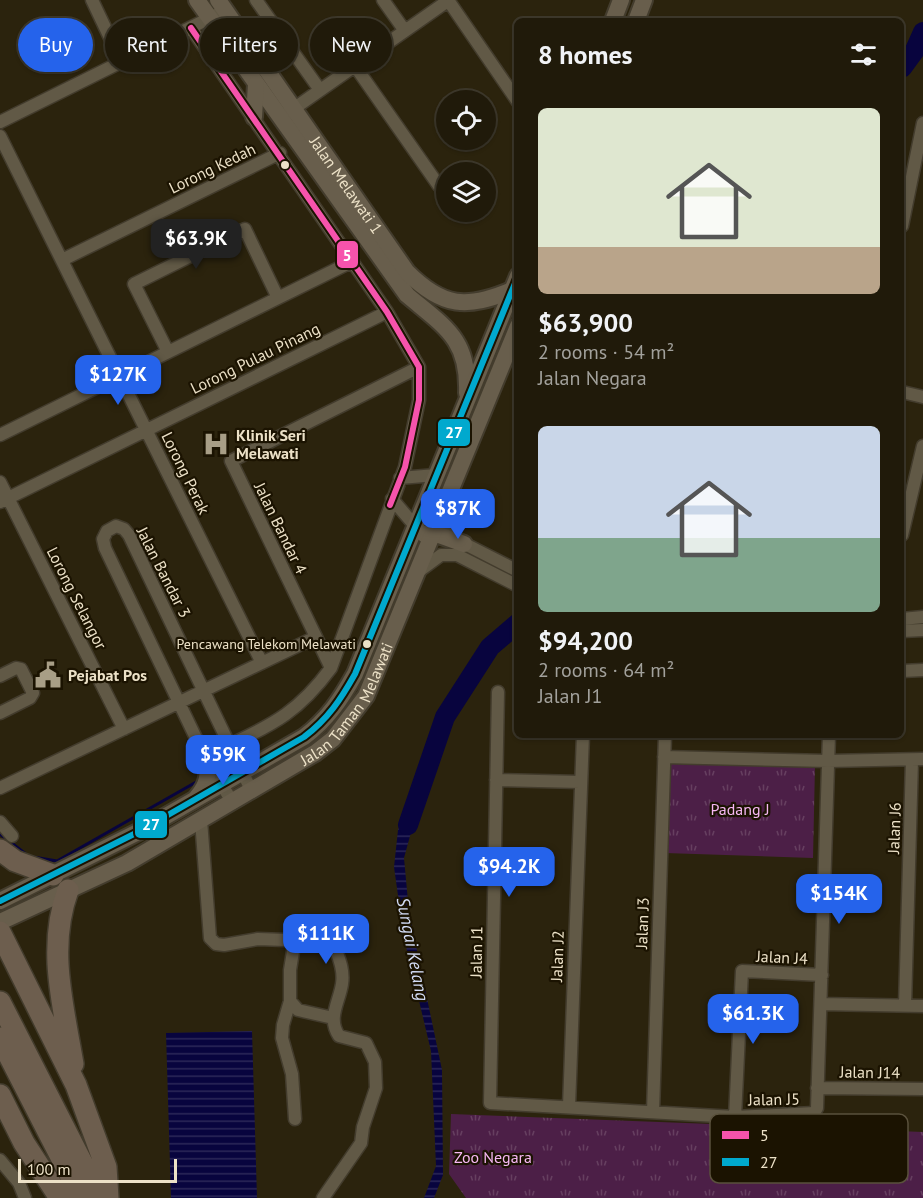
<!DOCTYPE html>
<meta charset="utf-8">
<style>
body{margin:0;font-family:"PT Sans",sans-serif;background:#282313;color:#f1f3f6;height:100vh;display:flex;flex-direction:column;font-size:22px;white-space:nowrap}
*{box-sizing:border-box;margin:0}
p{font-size:20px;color:#a2a19c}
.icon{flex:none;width:33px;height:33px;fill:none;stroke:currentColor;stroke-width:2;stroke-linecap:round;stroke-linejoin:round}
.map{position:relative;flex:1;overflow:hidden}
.drawer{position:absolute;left:514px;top:18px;width:390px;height:720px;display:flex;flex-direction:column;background:#201a0a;border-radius:9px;box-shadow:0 2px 4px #0004,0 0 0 2px #3d382b}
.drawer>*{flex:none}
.hud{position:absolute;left:18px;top:18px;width:406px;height:54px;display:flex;gap:12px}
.tools{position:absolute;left:436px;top:90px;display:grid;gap:12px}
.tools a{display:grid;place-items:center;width:60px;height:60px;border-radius:50%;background:#201a0a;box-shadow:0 2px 4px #0004,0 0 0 2px #3d382b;font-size:30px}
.scale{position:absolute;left:18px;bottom:15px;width:159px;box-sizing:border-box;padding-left:6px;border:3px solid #ece1c7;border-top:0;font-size:16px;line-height:21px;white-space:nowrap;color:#ece1c7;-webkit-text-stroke:4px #1b1301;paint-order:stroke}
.price{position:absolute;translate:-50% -51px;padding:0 14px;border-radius:12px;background:#2563eb;color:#fff;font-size:20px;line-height:39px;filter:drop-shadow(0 2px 3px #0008)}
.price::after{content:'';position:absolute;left:50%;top:36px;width:18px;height:14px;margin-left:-9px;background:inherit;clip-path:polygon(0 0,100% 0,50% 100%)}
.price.current{background:#222;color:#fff}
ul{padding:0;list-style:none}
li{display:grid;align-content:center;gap:12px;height:318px;padding:0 24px}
li span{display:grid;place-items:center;height:186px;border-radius:9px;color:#555}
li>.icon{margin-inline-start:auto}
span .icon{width:108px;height:108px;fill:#fffc;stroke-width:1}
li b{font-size:26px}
h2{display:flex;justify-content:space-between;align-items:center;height:72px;padding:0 24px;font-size:26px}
.tag{padding:0 21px;border-radius:27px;background:#201a0a;box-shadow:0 2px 4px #0004,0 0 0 2px #3d382b;font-size:21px;line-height:54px}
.tag.current{background:#2563eb;color:#fff}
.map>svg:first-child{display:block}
.grass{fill:url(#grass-tufts)}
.water{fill:url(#water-rules)}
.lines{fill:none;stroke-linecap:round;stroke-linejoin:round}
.stream{stroke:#08043e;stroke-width:3}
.river{stroke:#08043e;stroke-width:20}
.street-casing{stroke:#433c2d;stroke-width:15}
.secondary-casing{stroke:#433c2d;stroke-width:20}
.highway-casing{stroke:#433c2d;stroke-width:24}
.street{stroke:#615946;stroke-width:12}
.secondary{stroke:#685e4c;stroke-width:16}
.highway{stroke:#6d5e4e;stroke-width:21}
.bus-1-casing{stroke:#1b1301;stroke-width:10}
.bus-2-casing{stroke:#1b1301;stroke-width:10}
.bus-1{stroke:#f653ac;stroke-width:6}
.bus-2{stroke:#00a9ce;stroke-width:6}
.bus-dot{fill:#ece1c7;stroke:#1b1301;stroke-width:2}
.labels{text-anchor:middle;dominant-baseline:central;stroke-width:4.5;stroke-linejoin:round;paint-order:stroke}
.bus-label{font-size:14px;fill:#ece1c7;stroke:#1b1301;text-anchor:end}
.street-label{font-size:16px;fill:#ece1c7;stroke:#1b1301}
.poi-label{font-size:16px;font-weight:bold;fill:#ece1c7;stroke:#1b1301;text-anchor:start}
.park-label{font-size:16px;fill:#f7b8f4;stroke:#1b1301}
.water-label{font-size:18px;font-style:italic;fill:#d4ddf6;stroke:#1b1301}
.key{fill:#1b1301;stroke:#5a513c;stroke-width:1.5}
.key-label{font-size:16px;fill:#ece1c7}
.line-badge{stroke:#1b1301;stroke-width:2}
.badge-label{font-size:16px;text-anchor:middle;font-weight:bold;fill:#fff}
</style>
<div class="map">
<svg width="923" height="1198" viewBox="0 0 923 1198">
<defs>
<pattern id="grass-tufts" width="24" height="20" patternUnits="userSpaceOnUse" patternTransform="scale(1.5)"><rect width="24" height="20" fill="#4c1f47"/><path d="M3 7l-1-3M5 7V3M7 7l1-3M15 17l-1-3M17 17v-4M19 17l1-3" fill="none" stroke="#663f60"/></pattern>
<pattern id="water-rules" width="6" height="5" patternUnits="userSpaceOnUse" patternTransform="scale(1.5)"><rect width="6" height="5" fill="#08043e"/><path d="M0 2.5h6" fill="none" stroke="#2c2858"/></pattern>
</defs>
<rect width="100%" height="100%" fill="#2b230d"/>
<path class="grass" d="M667,761l148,4 -2,93 -148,-5z
M451,1114l472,18v66h-457l-17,-24z"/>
<path class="water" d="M411,801l8,2 -15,55 5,54 33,158 1,105 -9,23h-10l12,-32 -5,-115 -27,-113 -10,-71 4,-37z
M252,1031l5,167h-86l-5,-165z"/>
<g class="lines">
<path class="stream" d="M0,834l27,21
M33,857l24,4 141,-80"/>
<path class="river" d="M902,68l13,-18 8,-18
M408,825l37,-108 45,-70 28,-24"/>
<g class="street-casing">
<path id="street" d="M92,0l29,61
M256,0l64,90
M383,0l22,31
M448,0l70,102
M191,28l196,284 32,55v33l-14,67 -74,201c-31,42 -56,56 -102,77
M355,66l84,120
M289,112l160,-112
M0,122l226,-112
M0,136l262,527
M902,226l21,-103
M62,260l218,-107
M168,352l-34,-68 111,-55 33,69
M902,392l21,5
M0,435l353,-174
M400,478l36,-3
M0,482l124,247
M392,499l24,28
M0,502l387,-190
M444,507l6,24 11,11 57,29
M902,535l21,-89
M418,572l23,-17h16l61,31
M902,619l21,-2
M902,631l21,-1
M331,668l-100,-207 188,-94
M902,671l21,-1
M0,676l16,-8 5,1 12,24 -3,5 -30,15
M498,692l-8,411 245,14 79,-4 3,-5 12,-373
M664,757l164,4 95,-2
M496,780l84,2
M0,788l316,-151
M233,803l-27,-44 -101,-211 -2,-9 4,-8 9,-5 8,3 5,6 123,257
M201,820l9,118 6,6 8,1 34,-6 55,2 23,9c4,11 8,22 6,34 -3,19 -15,34 -3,52l27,7 9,19 1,26 -13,39 -2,16 -38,55
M0,822l12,14
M295,939l-5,31v31l8,9 35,8
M290,1001l-7,24 -1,13 10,36 3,45
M821,1004l102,2
M905,1005l7,-245
M817,1088l106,1
M569,1106l14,-371
M653,1112l12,-377
M735,1117l7,-146 80,4
M0,1160l19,23 6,15"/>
</g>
<g class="secondary-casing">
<g id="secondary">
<path d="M197,0l210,295c38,32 62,44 60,98"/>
<path id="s1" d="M218,0l189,272c36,36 60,37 105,18"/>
<path d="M613,21l8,-21"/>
<path d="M636,21l8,-21"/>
<path d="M254,117l2,-33"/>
<path d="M424,534l15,1 25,9"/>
<path d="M229,745l17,15 12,3"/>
<path d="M197,797c11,-13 12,-22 9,-38"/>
<path d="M0,901l140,-70 164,-94c24,-18 37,-38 51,-63l163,-398"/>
<path id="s2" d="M0,922l127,-59 188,-110 18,-14 33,-43 152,-370"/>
</g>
</g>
<g class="highway-casing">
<path id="highway" d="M0,850l15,11 38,14
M68,890c-21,57 -5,115 5,174
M0,932l76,153 30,82 2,31
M0,1002l100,196
M0,1038l82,160
M0,1095l24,48 36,55"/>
</g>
<use href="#street" class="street"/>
<use href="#secondary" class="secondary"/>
<use href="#highway" class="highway"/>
<g class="bus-1-casing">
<path id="bus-1" d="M191,28l196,284 32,55v33l-14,67 -15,38"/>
</g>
<g class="bus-2-casing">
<path id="bus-2" d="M0,901l140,-70 164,-94c24,-18 37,-38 51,-63l163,-398"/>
</g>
<use href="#bus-1" class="bus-1"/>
<use href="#bus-2" class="bus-2"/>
</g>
<defs>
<g id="hospital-bare" transform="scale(2.07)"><path d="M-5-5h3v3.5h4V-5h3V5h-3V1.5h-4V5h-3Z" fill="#a89e86" stroke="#1b1301" stroke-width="2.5" paint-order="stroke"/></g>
<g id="civic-bare" transform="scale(2.07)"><path d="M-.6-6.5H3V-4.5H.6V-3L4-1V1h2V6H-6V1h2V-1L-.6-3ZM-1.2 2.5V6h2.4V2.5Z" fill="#a89e86" stroke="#1b1301" stroke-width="2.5" paint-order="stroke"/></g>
</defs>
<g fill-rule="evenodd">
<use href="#hospital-bare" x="216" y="444"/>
<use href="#civic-bare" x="48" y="675"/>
</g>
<g class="bus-dot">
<circle cx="285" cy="165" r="5"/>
<circle cx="367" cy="644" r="5"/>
</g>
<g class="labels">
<g class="bus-label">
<text x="356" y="644">Pencawang Telekom Melawati</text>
</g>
<g class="street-label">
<text transform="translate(212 168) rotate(-26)">Lorong Kedah</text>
<text stroke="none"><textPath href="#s1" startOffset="225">Jalan Melawati 1</textPath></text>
<text transform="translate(255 358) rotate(-26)">Lorong Pulau Pinang</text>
<text transform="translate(186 473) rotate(64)">Lorong Perak</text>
<text transform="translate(281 528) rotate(64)">Jalan Bandar 4</text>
<text transform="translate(164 572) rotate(63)">Jalan Bandar 3</text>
<text transform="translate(77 598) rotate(63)">Lorong Selangor</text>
<text stroke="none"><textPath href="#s2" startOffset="417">Jalan Taman Melawati</textPath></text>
<text transform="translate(894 828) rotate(-88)">Jalan J6</text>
<text transform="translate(642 923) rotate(-88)">Jalan J3</text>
<text transform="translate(476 952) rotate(-89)">Jalan J1</text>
<text transform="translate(557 956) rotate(-88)">Jalan J2</text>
<text transform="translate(782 957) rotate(3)">Jalan J4</text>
<text transform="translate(870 1072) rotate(1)">Jalan J14</text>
<text transform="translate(774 1099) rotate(-1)">Jalan J5</text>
</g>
<g class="poi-label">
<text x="236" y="435">Klinik Seri<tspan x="236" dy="18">Melawati</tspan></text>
<text x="68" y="675">Pejabat Pos</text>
</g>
<g class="park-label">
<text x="740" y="809">Padang J</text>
<text x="493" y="1157">Zoo Negara</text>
</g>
<g class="water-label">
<text transform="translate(413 949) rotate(79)">Sungai Kelang</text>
</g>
</g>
<rect x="710" y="1114" width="198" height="69" rx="9" class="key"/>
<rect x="722" y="1131" width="27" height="8" fill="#f653ac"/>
<rect x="722" y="1158" width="27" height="8" fill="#00a9ce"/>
<g class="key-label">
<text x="760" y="1141">5</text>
<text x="760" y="1168">27</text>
</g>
<g class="line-badge">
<rect x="336" y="240" width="23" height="29" rx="6" fill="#f653ac"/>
<rect x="437" y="418" width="34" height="29" rx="6" fill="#00a9ce"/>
<rect x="134" y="810" width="34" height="29" rx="6" fill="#00a9ce"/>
</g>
<g class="badge-label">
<text x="347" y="261">5</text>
<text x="454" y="438">27</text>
<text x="151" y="830">27</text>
</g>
</svg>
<div class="tools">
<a><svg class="icon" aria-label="locate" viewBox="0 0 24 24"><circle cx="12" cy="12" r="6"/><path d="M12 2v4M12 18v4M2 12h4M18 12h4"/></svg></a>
<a><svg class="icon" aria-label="layers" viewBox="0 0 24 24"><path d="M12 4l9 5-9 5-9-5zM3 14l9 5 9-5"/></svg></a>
</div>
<div class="scale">100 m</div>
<b class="price current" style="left:196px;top:270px">$63.9K</b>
<b class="price" style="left:118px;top:406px">$127K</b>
<b class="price" style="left:458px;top:540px">$87K</b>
<b class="price" style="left:223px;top:786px">$59K</b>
<b class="price" style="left:509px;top:898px">$94.2K</b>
<b class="price" style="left:839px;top:925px">$154K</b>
<b class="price" style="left:326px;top:965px">$111K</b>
<b class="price" style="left:753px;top:1045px">$61.3K</b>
<div class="hud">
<a class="tag current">Buy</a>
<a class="tag">Rent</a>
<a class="tag">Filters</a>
<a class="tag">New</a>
</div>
<section class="drawer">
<h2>8 homes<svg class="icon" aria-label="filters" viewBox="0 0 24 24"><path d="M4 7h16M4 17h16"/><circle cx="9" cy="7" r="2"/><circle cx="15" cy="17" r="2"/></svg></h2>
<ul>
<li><span style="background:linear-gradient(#dfe7d0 75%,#b9a48a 0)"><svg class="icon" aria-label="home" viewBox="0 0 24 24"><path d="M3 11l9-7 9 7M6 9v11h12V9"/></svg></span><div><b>$63,900</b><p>2 rooms · 54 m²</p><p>Jalan Negara</p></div></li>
<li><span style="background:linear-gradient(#c9d6e8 60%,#7fa58c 0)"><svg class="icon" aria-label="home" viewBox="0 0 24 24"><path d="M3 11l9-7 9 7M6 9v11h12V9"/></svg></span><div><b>$94,200</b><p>2 rooms · 64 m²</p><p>Jalan J1</p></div></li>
</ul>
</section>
</div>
